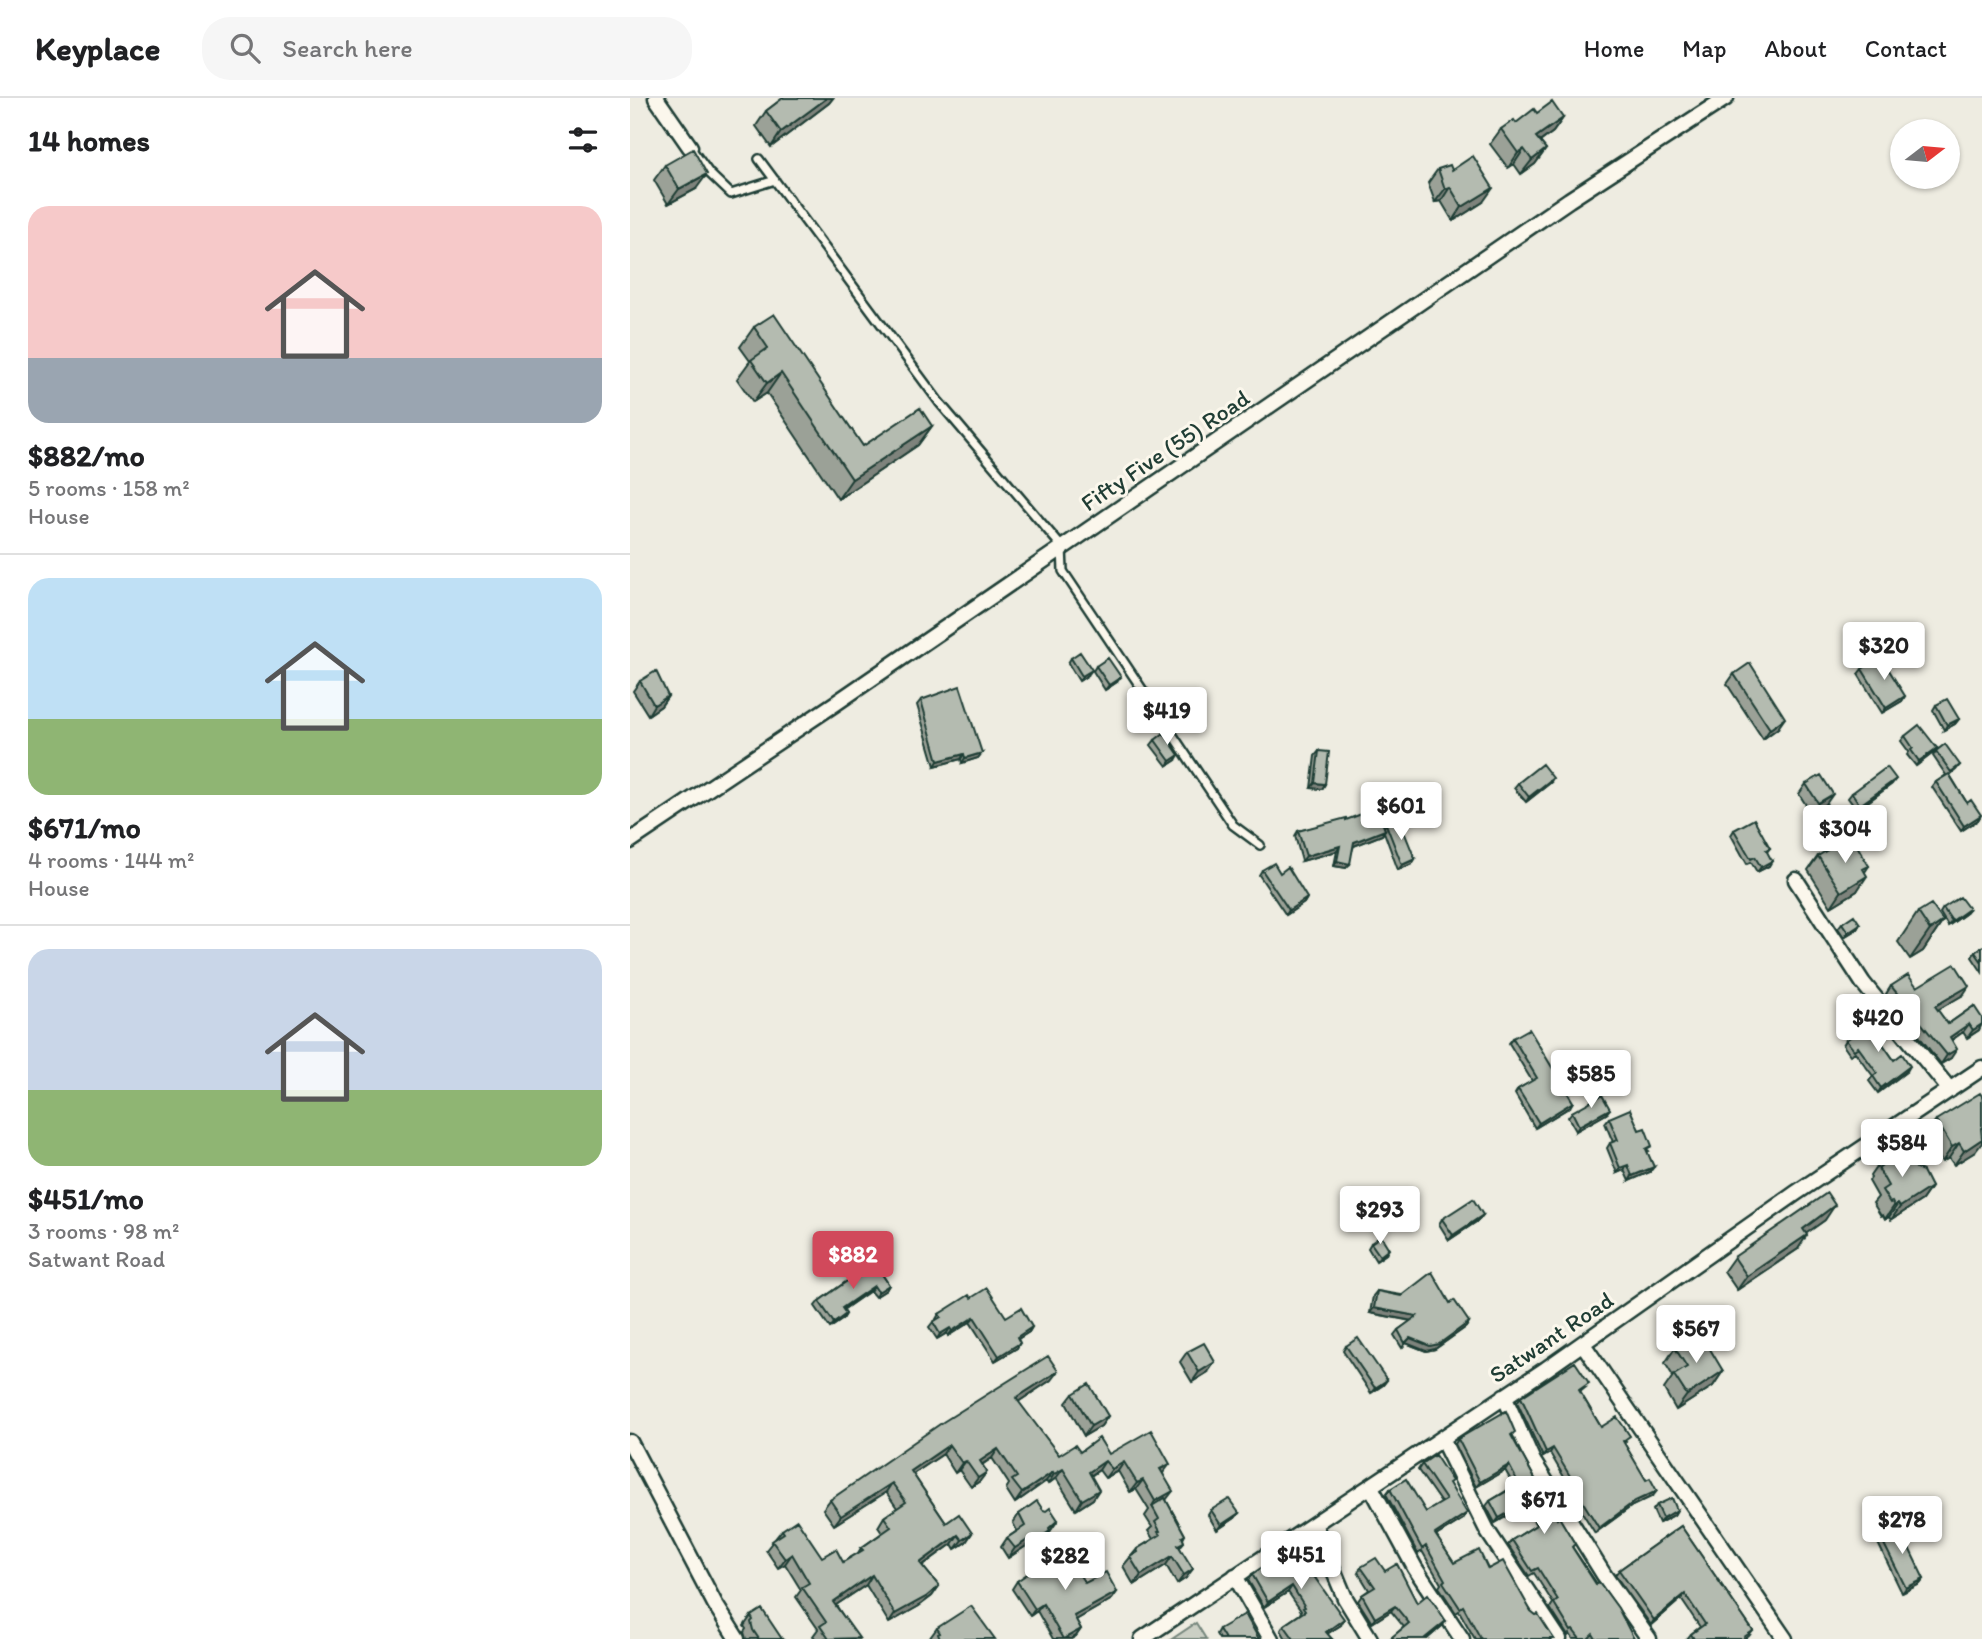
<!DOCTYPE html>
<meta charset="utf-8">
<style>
body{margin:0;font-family:Itim,sans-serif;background:#f6f6f6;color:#202124;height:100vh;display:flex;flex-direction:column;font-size:26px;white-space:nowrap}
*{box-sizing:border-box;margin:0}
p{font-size:23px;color:#757577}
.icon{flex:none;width:38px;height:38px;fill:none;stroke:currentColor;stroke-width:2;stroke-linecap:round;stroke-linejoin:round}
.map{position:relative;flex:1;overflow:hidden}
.panel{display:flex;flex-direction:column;background:#fff;width:630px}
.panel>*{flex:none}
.needle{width:46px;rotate:74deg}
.tools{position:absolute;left:1260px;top:21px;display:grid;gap:14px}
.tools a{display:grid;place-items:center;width:70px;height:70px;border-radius:50%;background:#fff;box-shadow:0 2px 5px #0004;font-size:35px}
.price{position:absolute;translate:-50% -60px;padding:0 16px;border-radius:7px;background:#fff;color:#222;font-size:23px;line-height:46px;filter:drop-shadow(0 2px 4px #0008)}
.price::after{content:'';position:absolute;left:50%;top:42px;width:21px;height:16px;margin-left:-10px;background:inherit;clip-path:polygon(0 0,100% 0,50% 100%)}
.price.on{background:#d1495b;color:#fff}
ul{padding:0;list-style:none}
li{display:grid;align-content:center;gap:14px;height:371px;padding:0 28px}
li+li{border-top:2px solid #e0e0e0}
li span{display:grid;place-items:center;height:217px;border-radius:21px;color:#555}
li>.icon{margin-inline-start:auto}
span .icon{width:126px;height:126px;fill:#fffc;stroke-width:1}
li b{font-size:30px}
h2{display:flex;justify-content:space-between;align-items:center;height:84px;padding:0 28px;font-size:30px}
header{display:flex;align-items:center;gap:42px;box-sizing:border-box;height:98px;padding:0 35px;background:#fff;border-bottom:2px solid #e0e0e0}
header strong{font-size:33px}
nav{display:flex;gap:38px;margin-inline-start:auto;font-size:24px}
.search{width:490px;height:63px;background:#f6f6f6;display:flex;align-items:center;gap:18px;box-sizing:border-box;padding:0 24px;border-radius:28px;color:#757577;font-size:26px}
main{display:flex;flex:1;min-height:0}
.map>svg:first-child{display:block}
.green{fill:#cbcfc4;stroke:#75867c;stroke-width:2}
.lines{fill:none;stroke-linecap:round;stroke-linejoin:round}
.service-casing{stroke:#1f3d34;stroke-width:12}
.minor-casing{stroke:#1f3d34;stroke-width:19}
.service{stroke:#fbf7ec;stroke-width:7}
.minor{stroke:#fbf7ec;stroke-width:14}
.wall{fill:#9ba197;stroke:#1f3d34;stroke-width:2}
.shaded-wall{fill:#7e837b;stroke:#1f3d34;stroke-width:2}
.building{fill:#b4bbb0;stroke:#1f3d34;stroke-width:2}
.labels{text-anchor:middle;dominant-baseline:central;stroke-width:6;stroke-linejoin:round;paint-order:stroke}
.street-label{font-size:24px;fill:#1f3d34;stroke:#fbf7ec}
</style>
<header>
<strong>Keyplace</strong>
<div class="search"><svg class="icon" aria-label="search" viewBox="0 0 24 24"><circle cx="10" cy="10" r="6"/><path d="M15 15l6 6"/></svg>Search here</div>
<nav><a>Home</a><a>Map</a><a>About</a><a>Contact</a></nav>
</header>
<main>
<section class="panel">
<h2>14 homes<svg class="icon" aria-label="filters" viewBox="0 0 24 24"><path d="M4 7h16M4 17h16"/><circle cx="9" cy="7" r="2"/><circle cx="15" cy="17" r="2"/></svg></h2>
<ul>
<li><span style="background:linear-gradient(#f6c9c9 70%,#9aa5b1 0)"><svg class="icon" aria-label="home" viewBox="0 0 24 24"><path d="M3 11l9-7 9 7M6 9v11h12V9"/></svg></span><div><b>$882/mo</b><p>5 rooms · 158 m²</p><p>House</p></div></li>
<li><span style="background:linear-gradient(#bfe0f5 65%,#8fb573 0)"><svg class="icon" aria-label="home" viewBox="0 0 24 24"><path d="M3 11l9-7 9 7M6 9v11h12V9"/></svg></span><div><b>$671/mo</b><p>4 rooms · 144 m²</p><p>House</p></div></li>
<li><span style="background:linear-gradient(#c9d6e8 65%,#8fb573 0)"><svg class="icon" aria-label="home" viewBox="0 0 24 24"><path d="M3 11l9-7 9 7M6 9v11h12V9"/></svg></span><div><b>$451/mo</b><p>3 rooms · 98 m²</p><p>Satwant Road</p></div></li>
</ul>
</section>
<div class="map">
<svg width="1352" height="1541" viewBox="0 0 1352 1541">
<rect width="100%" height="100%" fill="#eeece1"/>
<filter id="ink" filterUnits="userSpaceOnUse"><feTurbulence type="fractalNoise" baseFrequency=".0143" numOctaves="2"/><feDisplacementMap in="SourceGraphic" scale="14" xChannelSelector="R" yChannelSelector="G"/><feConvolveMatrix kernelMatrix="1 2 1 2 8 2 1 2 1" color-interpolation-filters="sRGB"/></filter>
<g filter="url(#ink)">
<path class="green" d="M566,1525l10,16h-34z"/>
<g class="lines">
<g class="service-casing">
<path id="service" d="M63,53l16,22 22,21 44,-14
M129,61l180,243 123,145 1,24 170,254 27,20"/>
</g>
<g class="minor-casing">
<path id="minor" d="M26,0l34,49
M0,743l206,-138 733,-503 157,-102
M1166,782l67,103 87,107
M953,1246l202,295
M874,1298l29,65 71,114 45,64
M812,1341l46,93 71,107
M0,1344l85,162 22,35
M741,1389l44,81 47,71
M684,1426l31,74 25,41
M605,1478l36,63
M512,1541l404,-270 250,-176 186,-125"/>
</g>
<use href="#service" class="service"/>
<use href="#minor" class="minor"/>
</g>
<path class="wall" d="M153,0h50l-4,5 -58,44 -15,-21 10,-15z
M933,20l-10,14 -13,10 6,7 -11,15 -14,10 -7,-10 -6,4 -18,-24 11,-15 15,-6z
M35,67l31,24 -28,15 -14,-24z
M808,71l14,1 31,32 -30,19 -12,-20 -6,1 -7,-19z
M124,229l109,119 69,-20 -14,19 -80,54 -71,-106 -14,9 -16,-23 13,-18 -10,-14z
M441,560l17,17 -9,6 -11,-18z
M466,568l21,16 -12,8 -12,-19z
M1232,571l43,27 -3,5 -20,12 -24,-39z
M1104,576l44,54 -15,11 -36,-55z
M10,583l28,15 -7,10 -13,9 -15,-24z
M291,602l61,53 -4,5 -16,5 -1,-4 -26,7 -18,-61z
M1306,607l23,14 -4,5 -11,6 -11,-20z
M1275,638l32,12 -4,5 -17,13 -9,-11 2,-3 -8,-11z
M525,642l21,20 -9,6 -16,-21z
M689,653l6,33 -3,5 -11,-1 4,-32z
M1306,653l24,14 -4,5 -6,5 17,28 14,12 -3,5 -17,11 -29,-44 4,-5 10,-7 -13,-19z
M888,685h32l-24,19 -12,-14z
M1176,686l20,20 -15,9 -12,-19z
M1262,686l-35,26 -9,-12 4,-5z
M716,722l38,7 2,-3 29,35 -3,5 -14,6 -14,-38 -2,3 -28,11 -8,22 -12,-2 3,-15 -35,10 -7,-25 3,-5z
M1104,732l36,18 -3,4 2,14 -12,6 -6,-10 -4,2 -16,-29z
M1220,750l19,18 -4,6 -8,19 -26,16 -23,-37 10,-14z
M632,772l18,3 27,25 -3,5 -18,12 -27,-40z
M1313,810l22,6 -17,12 -8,-13z
M1288,814l25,9 -20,30 -13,8 -12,-17z
M1212,825l18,1 -3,5 -13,8 -6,-9z
M1352,849v25l-10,-15 3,-5z
M1261,888l26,1 46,8 -26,15 11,14 26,-18 5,24 -12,8 -4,-6 -11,8 -1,18 -10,6 -55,-70z
M883,940l57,69 -35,21 -20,-34 3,-5 14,-8 -23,-38z
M1250,940l-1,1 15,21 13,11 -29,22 -9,-12 4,-5 -18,-24 -5,3 -7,-10 3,-5z
M942,1014l34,2 -30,17 -8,-14z
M979,1020l40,33 -2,1 3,20 -21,9 -5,-11 -7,3 -10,-25 3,-5 3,-1 -8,-19z
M1306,1022l39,32 -21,13 -5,-7 -7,4 -17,-27z
M1249,1065l37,5 15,19 -9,13 -31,20 -2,-3 -4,2 -2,-4 -2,1 -8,-13 5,-6 -9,-16 2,-3 -1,-2z
M853,1117l-4,5 -30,20 -10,-16 3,-5z
M1195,1122l-19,13 -8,16 -61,41 -13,-19 10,-14z
M741,1145l15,11 -10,7 -8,-13z
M244,1164l15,23 -3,5 -11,7 -5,-6 -27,19 3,4 -3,5 -13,9 -15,-22 4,-5z
M747,1193l73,12 19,19 -3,5 -31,22 -9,2 -20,-8 -4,5 -8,-13 4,-5 13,-9 -41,-8 3,-17z
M341,1200l35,19 26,10 -3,5 -11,7 -1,9 -22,13 -25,-39 -22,14 -1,-3 -10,6 -8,-12 4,-5 4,-2 -1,-1 3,-5z
M716,1248l41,34 -4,5 -12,8 -28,-42z
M1073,1248l20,25 -10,15 -37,24 -12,-21 9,-13 -8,-13 10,-15z
M557,1254l21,20 -16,10 -12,-20z
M421,1282l-33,22 41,53 21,-3 29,2 54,19 3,27 19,35 -2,4 1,3 -4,5 6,31 -9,6 -11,-19 -32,20 -11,-19 14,-17 16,-10 -5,-8 4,-4 -7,-11 4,-6 -13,-21 -6,3 -12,-21 -13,7 -6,-8 -8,6 2,23 -17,11 -20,-32 -8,6 -2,-3 -31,22 -9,-14 3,-5 -17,-26 -10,7 -2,16 -9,6 -12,-17 -4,3 -12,-19 -30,20 33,49 26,10 -6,9 -11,7 -3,-5 -30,22 17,20 -7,10 -13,10 -30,17 -23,-38 -30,20 22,34h-42l-3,-3 5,-7 -22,-32 5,-7 -16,-26 -7,4 -12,-18 16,-20 40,27 21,5 15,-9 3,-5 21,-15 -4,-6 6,-10 13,-9 -11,-16 -52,33 -11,-16 7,-9z
M955,1290l-5,4 21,35 25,14 -2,2 29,53 -21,10 -37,27 -18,-29 -4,2 -9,-17 4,-5 -18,-31 -7,4 -26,-55 4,-5z
M443,1296l35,22 -7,10 -17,10 -18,-33z
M882,1339l61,111 61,91h-61l-3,-5 -2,2 -18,-28 3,-5 -19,-30 -5,3 -21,-31 4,-5 24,-15 -11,-19 -30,17 -9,-17 4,-5 24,-15 -9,-16 -29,17 -21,-43 3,-5z
M792,1366l27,21 14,34 -27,17 18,27 34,6 43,42 23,28h-79l-16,-28 -3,2 -17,-26 2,-3 -19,-33 -4,3 -32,-60 4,-5 36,23 15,-9 -23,-33z
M1027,1407l20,5 -3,5 -15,8 -6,-13z
M413,1412l15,10 -14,20 -15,10 -3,-4 -18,12 -7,-11 6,-9 10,-7 -4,-8 6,-9z
M581,1412l28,3 -4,5 -18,12 -9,-15z
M1051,1428l72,105 -4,5 -4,3h-58l4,-5 9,-7 -19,-28 -30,26 -36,-50 4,-5z
M1249,1436l45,45 -4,5 -18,9 -26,-54z
M695,1465l-4,5 -8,6 28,51 -14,9 5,5h-46l-5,-9 3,-5 16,-11 1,-3 -13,-19 -24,15 -16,-27 4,-6z
M416,1468l39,17 32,9 -5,7 -36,21 5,9 -5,7 -5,3h-18l-16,-28 -7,5 -18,-27 5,-8z
M731,1469l24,4 32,32 29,18 -4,5 -15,13h-37l14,-12 -13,-16 -19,12 -14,-22 4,-6 7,-5 -11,-18z
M121,1518l31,23h-36l-2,-7 2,-3 -2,-3z
M307,1530l58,11h-66z
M589,1531l40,10h-40l-3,-5z"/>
<path class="shaded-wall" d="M197,0h6l-4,5 -58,44 10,-15z
M933,20l-10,14 -27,20 10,-15z
M894,51l-10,15 -6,4 10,-15z
M916,51l-11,15 -14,10 11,-14z
M77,76l-11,15 -28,15 11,-15z
M820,89l-9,14 -6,1 10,-13z
M863,90l-10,14 -30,19 9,-14z
M151,275l-14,20 -14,9 14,-19z
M302,328l-14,19 -80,54 14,-20z
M462,572l-4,5 -9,6 3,-5z
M491,579l-4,5 -12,8 4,-5z
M38,598l-7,10 -13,9 6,-10z
M1275,598l-3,5 -20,12 4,-5z
M1155,620l-7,10 -15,11 7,-10z
M1329,621l-4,5 -11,6 3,-5z
M1307,650l-4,5 -17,13 3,-5z
M352,655l-4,5 -16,5 3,-5z
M334,656l-3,5 -26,7 3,-5z
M549,657l-3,5 -9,6 3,-5z
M923,680l-3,5 -24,19 3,-5z
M1266,681l-4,5 -35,26 3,-5z
M685,685l10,1 -3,5 -11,-1z
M1203,696l-7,10 -15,9 7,-10z
M1351,717l-3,5 -17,11 3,-5z
M755,732l-3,5 -31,12 3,-5z
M710,748l-3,5 -35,10 4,-5z
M785,761l-3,5 -14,6 4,-5z
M707,763l13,3 -4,4 -12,-2z
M1142,763l-3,5 -12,6 4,-5z
M1237,778l-10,15 -26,16 10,-15z
M677,800l-3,5 -18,12 3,-5z
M1339,811l-4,5 -17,12 4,-5z
M1313,823l-20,30 -13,8 20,-29z
M1230,826l-3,5 -13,8 4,-5z
M1339,888l-6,9 -34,20 6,-9z
M1339,926l-6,8 -19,13 6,-8z
M1352,926l-3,6 -12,8 6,-8z
M1327,951l-6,9 -10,6 6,-9z
M1280,968l-3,5 -29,22 3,-5z
M943,1004l-3,5 -35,21 4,-5z
M980,1011l-4,5 -30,17 3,-5z
M1352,1041v4l-7,9 -21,13 10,-14z
M1329,1045l-10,15 -7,4 10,-15z
M998,1067l-4,5 -7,3 3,-5z
M1024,1069l-4,5 -21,9 3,-5z
M1301,1089l-9,13 -31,20 9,-13z
M1268,1106l-9,13 -4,2 9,-13z
M1205,1107l-10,15 -32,23 10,-14z
M853,1117l-4,5 -30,20 4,-5z
M1177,1137l-9,14 -61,41 10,-14z
M759,1151l-3,5 -10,7 4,-5z
M259,1187l-3,5 -11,7 3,-5z
M244,1188l-4,5 -32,22 4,-5z
M744,1210l43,8 -4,5 -43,-8z
M216,1216l-3,5 -13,9 4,-5z
M344,1219l-4,5 -22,14 4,-5z
M839,1224l-3,5 -31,22 -9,2 -20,-8 -4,5 8,-10z
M402,1229l-3,5 -16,10 4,-5z
M320,1230l-3,5 -10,6 3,-5z
M390,1245l-3,5 -22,13 4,-5z
M585,1264l-7,10 -16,10 7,-10z
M428,1273l-7,9 -42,28 7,-10z
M1093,1273l-10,15 -37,24 11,-15z
M757,1282l-4,5 -12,8 4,-5z
M478,1318l-7,10 -17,10 7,-10z
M319,1347l-6,9 -39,26 7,-9z
M923,1350l-3,5 -7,4 3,-5z
M368,1351l-6,9 -19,12 7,-9z
M336,1363l-7,9 -4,3 7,-10z
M475,1363l-6,9 -17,11 7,-9z
M494,1364l-6,9 -13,7 7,-9z
M540,1366l-7,9 -9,6 6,-10z
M879,1367l-4,5 -29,17 4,-5z
M433,1371l-7,9 -8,6 6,-10z
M357,1374l-7,9 -9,6 7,-9z
M423,1374l-7,9 -31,22 7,-10z
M513,1382l-7,9 -6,3 7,-9z
M262,1385l-6,9 -52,33 7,-9z
M469,1392l-6,9 -17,11 6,-10z
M543,1393l-7,9 -13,8 -1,-2 3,-5z
M1027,1393l-4,5 -21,10 -37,27 4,-5 36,-27z
M899,1403l-4,5 -30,17 4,-5z
M1047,1412l-3,5 -15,8 4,-5z
M609,1415l-4,5 -18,12 4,-5z
M837,1415l-4,6 -32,20 4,-5z
M428,1422l-14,20 -15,10 6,-9z
M342,1435l-6,9 -11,7 7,-9z
M328,1437l-6,9 -39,28 7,-9z
M402,1439l-6,9 -18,12 7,-10z
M162,1456l-7,10 -7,4 7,-9z
M542,1458l-6,9 -32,20 7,-10z
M695,1465l-4,5 -14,9 4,-5z
M563,1471l-7,9 -9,6 7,-9z
M242,1477l-6,10 -39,26 6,-9z
M1294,1481l-4,5 -18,9 4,-5z
M309,1488l-7,10 -13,10 -30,17 6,-9z
M662,1488l-4,6 -24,15 4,-5z
M487,1494l-5,7 -43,25 5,-8z
M1055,1496l-4,5 -30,26 3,-5z
M413,1506l-6,7 -7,5 5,-7z
M765,1508l-4,5 -19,12 3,-5z
M714,1521l-3,6 -19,12 4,-5z
M816,1523l-4,5 -15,13h-3z
M451,1531l-5,7 -5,3h-7z"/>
<path class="building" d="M153,0h44l-46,34 -15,-21z
M922,4l11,16 -27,19 10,12 -14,11 -8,-11 -6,4 -17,-24 13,-9 2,3 18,-14 3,4z
M63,51l14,25 -28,15 -14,-24z
M843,58l20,32 -31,19 -12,-20 -5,2 -7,-20 12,-4 2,5z
M144,216l89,132 57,-38 12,18 -80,53 -71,-106 -14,10 -16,-23 17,-12 -14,-21z
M450,554l12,18 -10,6 -11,-18z
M1251,559l24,39 -19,12 -24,-39z
M478,560l13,19 -12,8 -13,-19z
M1120,565l35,55 -15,11 -36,-55z
M26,573l12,25 -14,9 -14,-24z
M330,588l22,67 -17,5 -1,-4 -26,7 -17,-61z
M1317,601l12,20 -12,6 -11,-20z
M1289,627l18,23 -18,13 -8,-11 2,-2 -8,-12z
M534,635l15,22 -9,6 -15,-21z
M1315,646l15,21 -9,7 -15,-21z
M689,653l10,1 -4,32 -10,-1z
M912,666l11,14 -24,19 -11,-14z
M1257,669l9,12 -36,26 -8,-12z
M1319,676l18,29 4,-3 10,15 -17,11 -28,-44z
M1191,677l12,19 -15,9 -12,-19z
M747,710l8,22 -31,12 -4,22 -13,-3 3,-15 -34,10 -8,-25 48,-13v2z
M769,721l16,40 -13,6 -16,-41z
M1124,721l16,29 -4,2 6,11 -11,6 -6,-10 -4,2 -17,-29z
M1215,741l5,9 6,-4 13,22 -6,3 4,7 -26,16 -23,-36z
M644,765l6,10 8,-6 19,31 -18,12 -27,-40z
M1330,799l9,12 -17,12 -9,-13z
M1301,806l12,17 -13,9 -12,-18z
M1224,817l6,9 -12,8 -6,-9z
M1352,849v15l-7,-10z
M1325,866l14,22 -34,20 13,18 26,-18 8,12v6l-9,6 -4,-6 -19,13 7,12 -10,6 -56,-69 17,-11 9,12z
M1244,922l10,13 -6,4 16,23 8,-6 8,12 -29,22 -8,-12 4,-3 -19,-26 -4,3 -8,-10z
M899,931l44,73 -34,21 -21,-34 19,-11 -24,-40z
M1350,995l2,3v32l-1,1 1,10 -18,12 -5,-8 -7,4 -16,-27z
M972,997l8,14 -31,17 -7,-14z
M1000,1011l9,21 6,-2 7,18 -6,3 8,18 -22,9 -4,-11 -8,3 -10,-25 8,-3 -9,-22z
M1275,1050l11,20 7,3 8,16 -31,20 -2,-3 -4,2 -2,-4 -2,1 -8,-13 6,-4 -10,-18 3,-2 -2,-3z
M1197,1095l8,12 -32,24 4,6 -60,41 -13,-19z
M843,1101l10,16 -30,20 -11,-16z
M751,1138l8,13 -9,7 -9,-13z
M244,1164l15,23 -11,7 -4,-6 -32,22 4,6 -12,9 -15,-22z
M802,1174l18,31 4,-3 15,22 -30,22 -9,2 -20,-8 -5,5 -7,-13 19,-14 -43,-8 3,-17 24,5z
M357,1190l19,29 15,-9 11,19 -15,10 3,6 -21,13 -25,-39 -22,14 -2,-3 -10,6 -7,-12 8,-5 -2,-3 30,-19 2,3z
M1066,1237l7,11 4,-2 16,27 -36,24 -13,-20 13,-8 -12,-19z
M728,1240l29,42 -12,8 -29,-42z
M574,1245l11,19 -16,10 -12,-20z
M418,1258l10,15 -42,27 43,57 16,-10 5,7 19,-14 10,16 42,-24 19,34 -10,5 13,22 -18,10 -12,-21 -6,3 -13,-21 -12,7 -7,-8 -16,11 10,18 -17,10 -19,-31 -9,5 -1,-2 -31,21 -10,-13 5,-3 -19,-28 -18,12 7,11 -9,6 -12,-17 -4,2 -13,-18 -38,26 35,52 13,-9 13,19 -10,7 -4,-5 -38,28 19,23 -13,11 -31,17 -23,-39 -39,27 26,36 -30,1 -9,-13 6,-4 -24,-35 7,-4 -17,-29 -7,5 -13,-18 12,-8 -2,-3 15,-10 25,37 14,-8 7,13 20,-12 -2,-2 30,-21 -7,-10 22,-15 -14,-19 -51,33 -11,-16 113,-78z
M945,1264l14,21 -10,7 22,37 16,-10 13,19 -7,5 23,39 4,-2 7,13 -22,10 -36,27 -18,-29 -4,2 -10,-17 6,-3 -20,-33 -7,4 -25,-55z
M459,1286l19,32 -17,10 -18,-32z
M876,1313l9,21 -4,3 46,84 2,-2 16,27 -3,3 24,37 3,-2 19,26 16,31h-38l-3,-5 -5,5h-8l-7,-9 -2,1 -17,-28 4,-3 -20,-32 -6,3 -20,-31 29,-18 -12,-21 -30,17 -9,-17 29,-17 -10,-19 -29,17 -22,-43z
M805,1357l17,26 -3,2 18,30 -32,21 19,29 25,-13 9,19 15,-8 28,50 5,4 2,-1 16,25h-73l-18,-33 -3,2 -17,-26 2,-2 -19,-34 -4,3 -32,-60 16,-10 20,33 20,-12 -24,-36z
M535,1400l20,37 -3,2 2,5 -6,3 15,24 -9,6 -12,-19 -31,19 -11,-18 8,-5 -1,-3 23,-14 -2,-3 2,-1 -5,-9 4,-3 -7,-13z
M1042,1400l5,12 -14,8 -6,-13z
M599,1401l10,14 -18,12 -10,-15z
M407,1403l6,9 3,1 4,-3 8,12 -9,8 1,3 -15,10 -3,-4 -17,11 -8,-10 18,-12 -6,-12z
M1268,1427l26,54 -18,9 -27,-54z
M1051,1428l72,105 -9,6 1,2h-51l-3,-5 14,-10 -20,-30 -31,26 -35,-50z
M678,1439l17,26 -14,9 33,47 -18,13 6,7h-38l-10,-14 21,-14 -2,-3 2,-1 -13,-21 -24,16 -16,-28z
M435,1455l20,30 21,-11 11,20 -43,24 7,13 -18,10 -20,-35 -8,5 -18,-28 26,-18 3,3z
M746,1460l9,13 12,-7 20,39 11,-9 18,27 -21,17 1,1h-32l-2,-2 17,-14 -14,-17 -20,12 -13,-23 13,-8 -14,-20z
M341,1508l24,33h-55l-2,-5 2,-1 -3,-5z
M132,1511l20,30h-23l-6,-9 -2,-8 2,-2 -2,-4z
M615,1516l14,25h-34l-6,-10z"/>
</g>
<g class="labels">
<g class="street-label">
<text transform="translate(535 352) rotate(-34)">Fifty Five (55) Road</text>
<text transform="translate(921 1239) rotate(-34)">Satwant Road</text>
</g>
</g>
</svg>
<div class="tools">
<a><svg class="needle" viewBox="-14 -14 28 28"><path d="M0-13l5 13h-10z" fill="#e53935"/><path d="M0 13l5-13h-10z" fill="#757577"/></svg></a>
</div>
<b class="price" style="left:1254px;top:584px">$320</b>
<b class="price" style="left:537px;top:649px">$419</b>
<b class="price" style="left:771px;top:744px">$601</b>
<b class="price" style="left:1215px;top:767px">$304</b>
<b class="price" style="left:1248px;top:956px">$420</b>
<b class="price" style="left:961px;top:1012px">$585</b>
<b class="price" style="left:1272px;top:1081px">$584</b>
<b class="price" style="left:750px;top:1148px">$293</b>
<b class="price on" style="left:223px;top:1193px">$882</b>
<b class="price" style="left:1066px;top:1267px">$567</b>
<b class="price" style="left:914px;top:1438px">$671</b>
<b class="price" style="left:1272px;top:1458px">$278</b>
<b class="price" style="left:671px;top:1493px">$451</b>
<b class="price" style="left:435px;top:1494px">$282</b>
</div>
</main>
